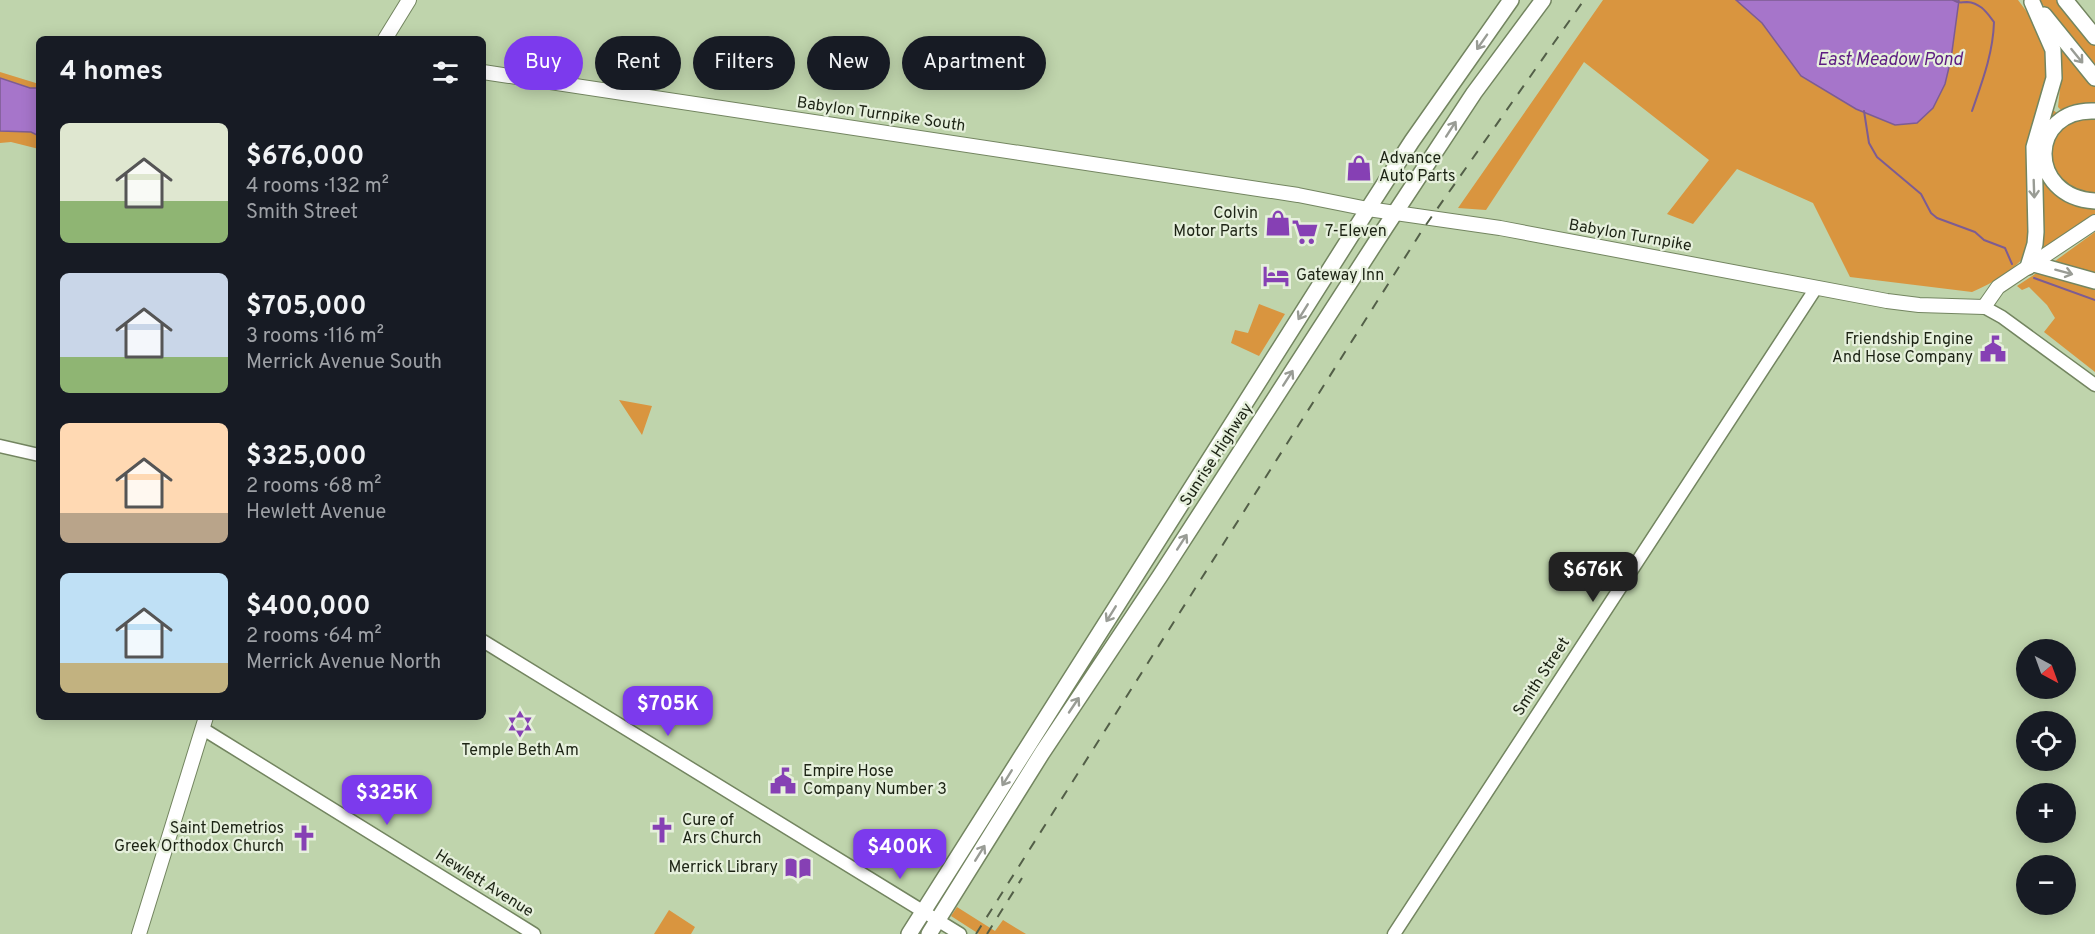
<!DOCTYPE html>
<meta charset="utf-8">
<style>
body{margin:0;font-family:Overpass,sans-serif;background:#20242c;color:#f1f3f6;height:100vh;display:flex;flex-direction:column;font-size:22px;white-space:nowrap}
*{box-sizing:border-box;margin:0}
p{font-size:20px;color:#9ea1a6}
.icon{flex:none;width:33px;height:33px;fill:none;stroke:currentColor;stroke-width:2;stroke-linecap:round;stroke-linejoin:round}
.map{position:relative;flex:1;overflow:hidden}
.drawer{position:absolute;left:36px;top:36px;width:450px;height:684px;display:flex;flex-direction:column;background:#171b24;border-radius:9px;box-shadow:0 3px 15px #0003}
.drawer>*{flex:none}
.banner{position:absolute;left:504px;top:36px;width:570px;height:54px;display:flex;gap:12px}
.needle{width:39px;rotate:139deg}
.fabs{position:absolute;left:2016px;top:639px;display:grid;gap:12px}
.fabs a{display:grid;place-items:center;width:60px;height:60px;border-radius:50%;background:#171b24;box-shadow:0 3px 15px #0003;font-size:30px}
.price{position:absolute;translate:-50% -51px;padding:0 14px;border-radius:12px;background:#7c3aed;color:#fff;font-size:20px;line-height:39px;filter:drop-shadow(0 2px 3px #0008)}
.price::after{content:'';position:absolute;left:50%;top:36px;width:18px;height:14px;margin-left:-9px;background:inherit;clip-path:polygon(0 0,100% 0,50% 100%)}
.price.current{background:#222;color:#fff}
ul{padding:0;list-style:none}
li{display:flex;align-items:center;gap:18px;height:150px;padding:0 24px}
li span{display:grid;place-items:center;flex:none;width:168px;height:120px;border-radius:9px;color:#555}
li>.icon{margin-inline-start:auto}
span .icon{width:72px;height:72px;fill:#fffc;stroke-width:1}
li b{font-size:26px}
h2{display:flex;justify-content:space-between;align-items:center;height:72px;padding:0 24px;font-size:26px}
.tag{padding:0 21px;border-radius:27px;background:#171b24;box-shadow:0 3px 15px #0003;font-size:21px;line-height:54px}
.tag.current{background:#7c3aed;color:#fff}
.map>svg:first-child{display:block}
.green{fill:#d9953f}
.water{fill:#a675ca;stroke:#7d5c93;stroke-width:1.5}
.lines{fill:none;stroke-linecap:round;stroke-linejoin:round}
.stream{stroke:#7d5c93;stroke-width:2}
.secondary-casing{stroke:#738560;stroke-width:15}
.primary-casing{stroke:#738560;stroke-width:16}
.highway-casing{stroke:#738560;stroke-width:18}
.secondary{stroke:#fff;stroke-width:12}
.primary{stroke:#fff;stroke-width:14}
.highway{stroke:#fff;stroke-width:15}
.rail{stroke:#535f48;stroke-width:2;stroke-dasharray:10 10;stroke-linecap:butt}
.oneway{stroke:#999c95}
.labels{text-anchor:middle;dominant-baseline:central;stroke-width:4.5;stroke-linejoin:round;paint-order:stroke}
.street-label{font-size:16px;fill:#1c2314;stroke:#e6f0dc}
.poi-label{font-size:16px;fill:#1c2314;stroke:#e6f0dc;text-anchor:start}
.water-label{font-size:18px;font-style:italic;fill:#5d1c82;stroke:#e6f0dc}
</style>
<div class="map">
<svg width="2095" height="934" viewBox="0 0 2095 934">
<rect width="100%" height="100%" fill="#bfd4ac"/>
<path class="green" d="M1603,0h133l26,23 39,53 55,33 39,16 22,-2 16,-15 12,-24 6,-25 8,-59h59l20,27 10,28 1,12 -18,181c-14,21 -36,34 -59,44l-122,-15 -37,-74 -76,-34 -44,55 -26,-10 42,-54 -125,-98 -98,148 -28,-2z
M2039,0h17l39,45v23z
M2055,44l12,9 28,34v20l-33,4 -4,-4 4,-37z
M0,72l39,12v65l-28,-7 -11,1z
M2050,107l10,9 -19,49 54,40v9l-55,38 -3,-97z
M2095,115v83l-33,-12 -14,-19 7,-38 14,-11z
M2095,232v45l-44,-13z
M2043,273l52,12v87l-51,-40 11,-14 -8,-13 -18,-18 -7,3 -5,-4 18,-12z
M1259,304l26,10 -26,42 -28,-13 4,-13 13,3z
M619,400l33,6 -10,29z
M957,907l38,24 8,-11 23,14h-47l-28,-18z
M669,910l26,17 -4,7h-37z"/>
<path class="water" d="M1736,0h223l-8,59 -6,25 -12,24 -16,15 -22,2 -39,-16 -55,-33 -39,-53z
M0,78l30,10h9v48l-8,-4 -31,-1z"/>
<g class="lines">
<path class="stream" d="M1953,0c6,4 8,2 14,2 14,1 20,11 27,20 -1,32 -12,60 -22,89
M1864,111l5,32 8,14 44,37 10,19 6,5 38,14 9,8 21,8 7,16
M2034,278l61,22"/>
<g class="secondary-casing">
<path id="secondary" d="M1984,307l18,10 93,68
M0,446l39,9
M483,641l477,293
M203,729l331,205
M1394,934l422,-646"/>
</g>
<g class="primary-casing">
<path id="primary" d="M385,39l24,-39
M483,72l815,123 70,14 132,19 387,73 32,4 65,2 14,-20 97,-65
M139,934l67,-217"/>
</g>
<g class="highway-casing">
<path id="highway" d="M2065,0l30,37
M2044,15l51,63
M2095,111c-67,-3 -69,86 0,90
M2034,264l61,17
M2028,267l7,-23 1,-12 -2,-85 20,-69 -1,-28 -21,-48
M909,934l459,-725 44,-68 99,-141
M929,934l113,-181 118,-177 225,-348 89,-135 69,-93"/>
</g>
<use href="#secondary" class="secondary"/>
<use href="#primary" class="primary"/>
<use href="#highway" class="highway"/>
<path class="rail" d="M976,934l447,-705 161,-229
M987,934l35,-56"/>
</g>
<defs><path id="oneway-shaft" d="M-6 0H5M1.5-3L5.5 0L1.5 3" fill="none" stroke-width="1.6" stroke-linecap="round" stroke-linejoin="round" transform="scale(1.5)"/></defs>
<g class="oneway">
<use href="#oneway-shaft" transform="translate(1482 42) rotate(125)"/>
<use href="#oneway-shaft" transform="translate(2077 56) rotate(51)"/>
<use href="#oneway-shaft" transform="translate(1451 129) rotate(-57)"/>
<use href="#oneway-shaft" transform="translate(2034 189) rotate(88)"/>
<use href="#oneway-shaft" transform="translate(2064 272) rotate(15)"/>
<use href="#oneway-shaft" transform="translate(1303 312) rotate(122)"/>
<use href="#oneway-shaft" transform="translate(1288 378) rotate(-57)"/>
<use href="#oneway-shaft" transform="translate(1182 542) rotate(-57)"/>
<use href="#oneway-shaft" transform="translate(1111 614) rotate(122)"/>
<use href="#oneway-shaft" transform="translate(1074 705) rotate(-56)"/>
<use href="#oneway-shaft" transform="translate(1007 778) rotate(122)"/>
<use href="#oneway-shaft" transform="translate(980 853) rotate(-58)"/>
</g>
<defs>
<g id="shop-bare" transform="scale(2.07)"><path d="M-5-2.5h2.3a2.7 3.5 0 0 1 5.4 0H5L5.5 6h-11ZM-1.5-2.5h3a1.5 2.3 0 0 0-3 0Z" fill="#8640b4" stroke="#e6f0dc" stroke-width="2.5" paint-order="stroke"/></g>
<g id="supermarket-bare" transform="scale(2.07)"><path d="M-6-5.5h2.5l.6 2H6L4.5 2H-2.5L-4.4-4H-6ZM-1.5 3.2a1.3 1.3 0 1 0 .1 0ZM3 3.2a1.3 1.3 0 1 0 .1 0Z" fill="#8640b4" stroke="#e6f0dc" stroke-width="2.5" paint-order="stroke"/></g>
<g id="hotel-bare" transform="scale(2.07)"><path d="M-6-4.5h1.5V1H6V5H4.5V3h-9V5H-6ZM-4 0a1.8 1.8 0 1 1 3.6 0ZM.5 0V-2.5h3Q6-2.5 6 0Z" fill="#8640b4" stroke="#e6f0dc" stroke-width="2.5" paint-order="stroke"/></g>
<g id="civic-bare" transform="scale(2.07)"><path d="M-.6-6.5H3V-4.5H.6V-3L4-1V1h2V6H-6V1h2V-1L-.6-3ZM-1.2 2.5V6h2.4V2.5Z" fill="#8640b4" stroke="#e6f0dc" stroke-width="2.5" paint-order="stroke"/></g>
<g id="synagogue-bare" transform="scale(2.07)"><path d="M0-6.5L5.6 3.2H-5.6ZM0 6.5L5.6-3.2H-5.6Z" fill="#8640b4" stroke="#e6f0dc" stroke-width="2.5" paint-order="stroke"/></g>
<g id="church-bare" transform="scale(2.07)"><path d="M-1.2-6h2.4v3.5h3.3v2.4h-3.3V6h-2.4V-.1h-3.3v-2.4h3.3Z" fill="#8640b4" stroke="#e6f0dc" stroke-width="2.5" paint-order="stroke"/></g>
<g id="library-bare" transform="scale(2.07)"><path d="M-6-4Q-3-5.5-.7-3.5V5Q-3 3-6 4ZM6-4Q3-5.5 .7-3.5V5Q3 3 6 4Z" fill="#8640b4" stroke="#e6f0dc" stroke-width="2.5" paint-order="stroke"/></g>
</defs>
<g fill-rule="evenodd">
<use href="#shop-bare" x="1359" y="168"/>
<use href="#shop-bare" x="1278" y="223"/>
<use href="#supermarket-bare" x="1305" y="232"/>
<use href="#hotel-bare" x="1276" y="276"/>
<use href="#civic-bare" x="1993" y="349"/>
<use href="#synagogue-bare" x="520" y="724"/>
<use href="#civic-bare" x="783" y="781"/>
<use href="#church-bare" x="662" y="830"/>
<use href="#church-bare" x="304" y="838"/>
<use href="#library-bare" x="798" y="868"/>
</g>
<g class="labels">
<g class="street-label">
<text transform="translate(881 115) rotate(8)">Babylon Turnpike South</text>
<text transform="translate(1630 236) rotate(10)">Babylon Turnpike</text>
<text transform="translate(1217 455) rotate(-57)">Sunrise Highway</text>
<text transform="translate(1542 677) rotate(-57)">Smith Street</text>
<text transform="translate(484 884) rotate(32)">Hewlett Avenue</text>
</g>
<g class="poi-label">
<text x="1379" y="159">Advance<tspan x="1379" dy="18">Auto Parts</tspan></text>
<text x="1258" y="214" text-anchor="end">Colvin<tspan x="1258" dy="18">Motor Parts</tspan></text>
<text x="1325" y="232">7-Eleven</text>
<text x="1296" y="276">Gateway Inn</text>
<text x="1973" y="340" text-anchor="end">Friendship Engine<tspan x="1973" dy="18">And Hose Company</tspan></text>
<text x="520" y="751" text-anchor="middle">Temple Beth Am</text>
<text x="803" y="772">Empire Hose<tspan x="803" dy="18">Company Number 3</tspan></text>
<text x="682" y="821">Cure of<tspan x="682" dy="18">Ars Church</tspan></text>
<text x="284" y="829" text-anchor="end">Saint Demetrios<tspan x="284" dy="18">Greek Orthodox Church</tspan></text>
<text x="778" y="868" text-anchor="end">Merrick Library</text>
</g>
<g class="water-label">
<text x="1890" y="60">East Meadow Pond</text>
</g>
</g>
</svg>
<div class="fabs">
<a><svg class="needle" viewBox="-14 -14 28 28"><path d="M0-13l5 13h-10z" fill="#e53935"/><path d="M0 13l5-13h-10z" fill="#9ea1a6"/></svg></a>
<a><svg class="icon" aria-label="locate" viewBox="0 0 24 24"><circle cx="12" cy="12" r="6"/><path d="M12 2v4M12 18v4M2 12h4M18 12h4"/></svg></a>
<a>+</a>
<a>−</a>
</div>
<b class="price current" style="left:1593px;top:603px">$676K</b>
<b class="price" style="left:668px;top:737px">$705K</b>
<b class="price" style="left:387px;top:826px">$325K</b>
<b class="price" style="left:900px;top:880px">$400K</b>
<div class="banner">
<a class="tag current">Buy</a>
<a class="tag">Rent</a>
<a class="tag">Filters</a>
<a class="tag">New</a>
<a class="tag">Apartment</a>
</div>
<section class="drawer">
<h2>4 homes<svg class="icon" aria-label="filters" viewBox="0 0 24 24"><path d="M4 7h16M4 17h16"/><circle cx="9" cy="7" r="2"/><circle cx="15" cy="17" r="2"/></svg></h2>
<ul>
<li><span style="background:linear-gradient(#dfe7d0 65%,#8fb573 0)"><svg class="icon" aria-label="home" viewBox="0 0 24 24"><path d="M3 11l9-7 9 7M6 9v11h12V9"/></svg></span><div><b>$676,000</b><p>4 rooms · 132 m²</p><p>Smith Street</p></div></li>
<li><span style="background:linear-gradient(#c9d6e8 70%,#8fb573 0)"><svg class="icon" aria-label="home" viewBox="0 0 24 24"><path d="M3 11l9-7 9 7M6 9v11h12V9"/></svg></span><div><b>$705,000</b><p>3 rooms · 116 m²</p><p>Merrick Avenue South</p></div></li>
<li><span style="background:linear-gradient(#ffd9b3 75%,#b9a48a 0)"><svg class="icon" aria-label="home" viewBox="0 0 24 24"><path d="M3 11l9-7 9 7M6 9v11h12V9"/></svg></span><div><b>$325,000</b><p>2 rooms · 68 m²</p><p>Hewlett Avenue</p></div></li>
<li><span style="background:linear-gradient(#bfe0f5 75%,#c2b280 0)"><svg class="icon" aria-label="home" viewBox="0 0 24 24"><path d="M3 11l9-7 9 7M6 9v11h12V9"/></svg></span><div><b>$400,000</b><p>2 rooms · 64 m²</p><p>Merrick Avenue North</p></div></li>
</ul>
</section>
</div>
